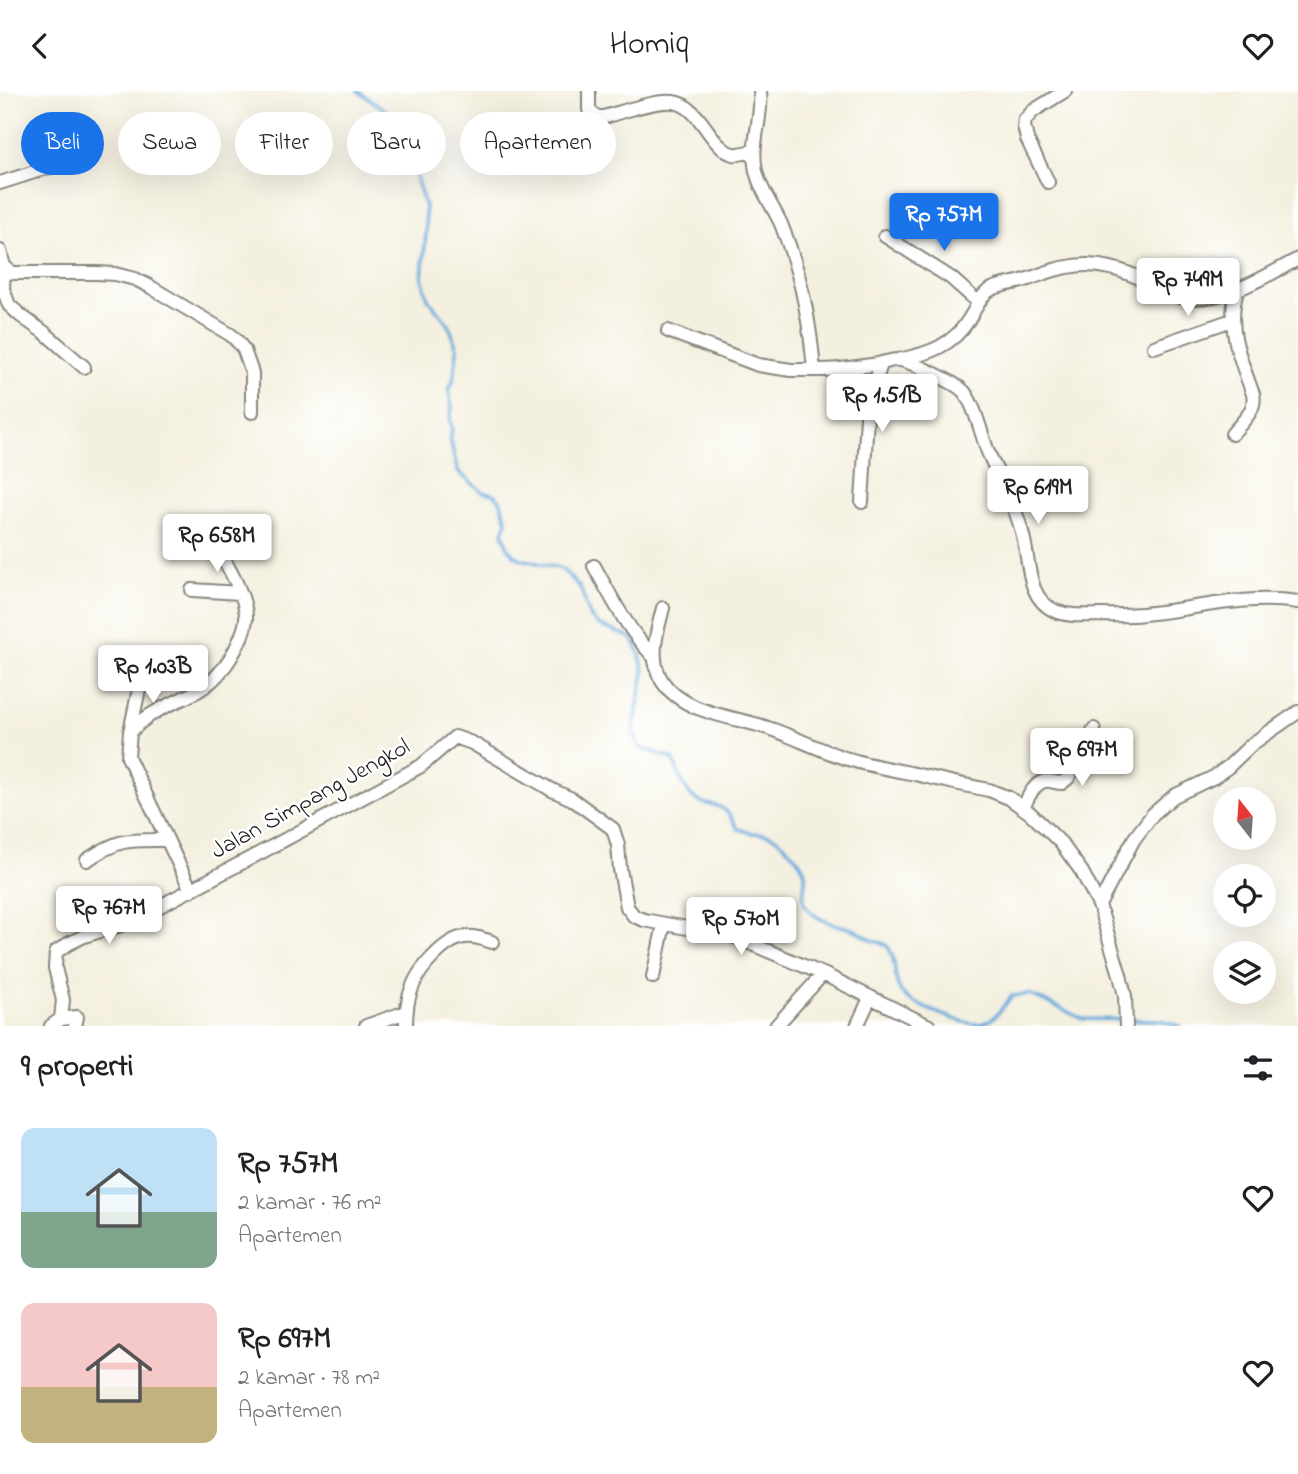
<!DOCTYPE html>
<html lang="id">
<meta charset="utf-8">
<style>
body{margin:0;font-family:"Indie Flower",sans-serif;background:#f2f2f2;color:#202124;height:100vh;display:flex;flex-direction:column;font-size:26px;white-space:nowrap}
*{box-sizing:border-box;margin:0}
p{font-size:23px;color:#757577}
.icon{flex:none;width:38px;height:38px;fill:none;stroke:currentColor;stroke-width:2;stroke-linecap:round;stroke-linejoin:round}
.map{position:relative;height:935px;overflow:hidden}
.sheet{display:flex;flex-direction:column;background:#fff;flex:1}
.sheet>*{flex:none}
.top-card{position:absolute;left:21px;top:21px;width:700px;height:63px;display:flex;gap:14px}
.needle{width:46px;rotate:343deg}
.buttons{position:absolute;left:1213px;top:696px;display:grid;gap:14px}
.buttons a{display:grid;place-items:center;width:63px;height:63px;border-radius:50%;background:#fff;box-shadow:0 7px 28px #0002;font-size:35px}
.price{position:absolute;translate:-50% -60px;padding:0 16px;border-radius:7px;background:#fff;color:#222;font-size:23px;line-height:46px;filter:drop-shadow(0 2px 4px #0008)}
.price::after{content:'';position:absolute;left:50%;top:42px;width:21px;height:16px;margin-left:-10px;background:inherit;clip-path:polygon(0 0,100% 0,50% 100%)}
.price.on{background:#1a73e8;color:#fff}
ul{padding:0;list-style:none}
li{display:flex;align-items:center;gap:21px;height:175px;padding:0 21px}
li span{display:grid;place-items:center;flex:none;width:196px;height:140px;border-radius:14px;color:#555}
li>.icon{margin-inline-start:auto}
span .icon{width:84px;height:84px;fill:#fffc;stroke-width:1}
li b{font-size:30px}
h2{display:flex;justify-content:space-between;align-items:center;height:84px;padding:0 21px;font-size:30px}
.pill{padding:0 24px;border-radius:32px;background:#fff;box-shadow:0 7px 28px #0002;font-size:24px;line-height:63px}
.pill.on{background:#1a73e8;color:#fff}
header{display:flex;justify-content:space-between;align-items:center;height:91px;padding:0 21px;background:#fff;font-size:32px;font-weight:600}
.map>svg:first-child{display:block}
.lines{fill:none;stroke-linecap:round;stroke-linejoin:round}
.stream{stroke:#69abdd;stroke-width:3.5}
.minor-casing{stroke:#88867e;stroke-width:16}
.minor{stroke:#fff;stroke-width:12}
.labels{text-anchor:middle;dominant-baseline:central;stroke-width:5;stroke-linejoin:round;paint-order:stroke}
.street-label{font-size:24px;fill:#1c1c1c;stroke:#fff}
</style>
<header><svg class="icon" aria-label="back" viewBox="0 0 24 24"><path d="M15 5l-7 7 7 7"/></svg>Homiq<svg class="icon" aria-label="heart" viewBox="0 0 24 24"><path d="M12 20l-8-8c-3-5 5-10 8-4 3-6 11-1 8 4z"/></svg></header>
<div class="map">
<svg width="1298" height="935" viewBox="0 0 1298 935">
<rect width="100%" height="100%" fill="#fff"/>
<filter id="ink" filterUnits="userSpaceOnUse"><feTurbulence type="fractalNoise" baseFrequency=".0143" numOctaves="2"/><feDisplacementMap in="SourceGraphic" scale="14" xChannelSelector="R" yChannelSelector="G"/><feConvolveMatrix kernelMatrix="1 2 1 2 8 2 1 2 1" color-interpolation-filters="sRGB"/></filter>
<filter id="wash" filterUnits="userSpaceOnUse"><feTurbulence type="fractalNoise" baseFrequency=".00686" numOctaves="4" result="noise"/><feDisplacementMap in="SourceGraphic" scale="28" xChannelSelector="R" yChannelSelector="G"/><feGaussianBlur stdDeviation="1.57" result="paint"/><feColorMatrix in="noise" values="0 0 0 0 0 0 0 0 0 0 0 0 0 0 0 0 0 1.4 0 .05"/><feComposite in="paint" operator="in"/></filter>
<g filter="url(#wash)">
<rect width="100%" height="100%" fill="#f4f0df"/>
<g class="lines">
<path class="stream" d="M358,0l29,20 14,16 24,80 1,26 -4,45 6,21 21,26 8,24 -3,29 -5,13 3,17 -2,12 2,9 -2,10 8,33 25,20 11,2 6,6 7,21 -4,11 5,16 6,7 7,4 41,10 18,18 10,29 8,9 34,13 7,14 5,20 -11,60 6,15 34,12c5,13 10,30 21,39 8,7 18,6 26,9 9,4 13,14 18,22 5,1 10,3 15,4 8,1 14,0 21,4 9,5 29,25 31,36 2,15 -8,27 6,39 11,11 30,13 44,18 7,3 12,8 19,11 5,2 10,1 14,6 10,14 4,33 14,46 9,12 63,32 78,31 14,-2 23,-18 32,-28l17,-2 54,25 77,1 20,6"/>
</g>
</g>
<g filter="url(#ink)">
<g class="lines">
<g class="minor-casing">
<path id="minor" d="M589,0v19l7,7h8c18,-5 51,-17 69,-15 28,3 37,46 60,52 7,1 15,-2 21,-4
M760,0c3,27 -10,53 -4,80 4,19 17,35 25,53 19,46 29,97 33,146 22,1 43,-3 64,-6 6,-1 15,-5 21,-4 11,1 60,24 66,33 11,15 16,41 23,59 12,28 28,54 35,84 7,25 3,62 32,75 15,6 31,4 47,4 20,1 39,0 59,-3 46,-6 90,-17 137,-10
M1048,91l-21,-43 -3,-13 1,-6 8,-9 32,-20
M0,92l50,-16
M885,145l66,42 27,24
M0,160l4,15 8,7h85l18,1 20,5 14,7 82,49 7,7 6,8 8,23v39
M4,175l-1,23 6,16 12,11 24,17 39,34
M668,240l90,34 33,5h23
M1154,256l78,-27
M898,269c30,-6 55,-14 71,-41 6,-9 10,-20 18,-27 9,-7 24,-8 35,-11 16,-5 30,-12 46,-14 29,-6 56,3 82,16 12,7 25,15 39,15 40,2 75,-21 109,-39
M1232,343c10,-12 25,-24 21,-40 -13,-36 -27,-66 -16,-104
M862,411l5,-85 3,-17 11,-36
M594,475c19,34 33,63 60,91
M192,499l48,3
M663,517c-6,24 -15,50 -1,73 22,33 71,35 106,47 27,9 51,22 80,31 20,6 41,10 62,14 27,6 53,12 79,17l20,8 21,15 31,30 21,29 17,33 21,70 5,21 1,30
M130,641l13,-62
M1023,717c5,-10 10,-24 22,-27 5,-1 11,2 17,2l6,-5 26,-49
M87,769c33,-22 41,-20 79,-20
M191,799l-63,-133 2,-25c5,-5 10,-10 16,-14 16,-12 36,-18 53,-28 17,-10 27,-23 36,-40 5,-10 10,-19 11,-31 1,-24 -22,-58 -33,-80
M1099,814l35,-66 19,-25 21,-18 40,-19 14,-10 24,-23 46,-32
M653,886l11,-53
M61,928l2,-19 -8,-32 1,-16 12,-8 16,-8 46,-14 145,-77 146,-79 34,-29 17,6 80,47 20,9 41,30 5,16 2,24 7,38 7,9 10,4 91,17 88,37 106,52
M51,935l10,-7 16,-2 -2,9
M366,935l40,-14
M406,935c0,-13 1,-26 6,-38 6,-18 33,-49 53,-51 10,-1 18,2 27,5
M776,935l47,-52
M857,935l13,-28"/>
</g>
<use href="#minor" class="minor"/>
</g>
</g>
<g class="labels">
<g class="street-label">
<text transform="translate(311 709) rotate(-29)">Jalan Simpang Jengkol</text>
</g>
</g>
</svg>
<div class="buttons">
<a><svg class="needle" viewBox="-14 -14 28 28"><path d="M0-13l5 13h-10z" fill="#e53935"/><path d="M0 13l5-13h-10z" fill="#757577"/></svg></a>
<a><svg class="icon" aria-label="locate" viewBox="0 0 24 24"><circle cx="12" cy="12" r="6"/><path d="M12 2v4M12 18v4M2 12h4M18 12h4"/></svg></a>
<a><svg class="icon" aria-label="layers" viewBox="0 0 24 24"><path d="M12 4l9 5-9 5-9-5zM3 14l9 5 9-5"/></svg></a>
</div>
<b class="price on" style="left:944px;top:162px">Rp 757M</b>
<b class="price" style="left:1188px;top:227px">Rp 749M</b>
<b class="price" style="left:882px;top:343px">Rp 1.51B</b>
<b class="price" style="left:1038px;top:435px">Rp 619M</b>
<b class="price" style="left:217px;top:483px">Rp 658M</b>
<b class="price" style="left:153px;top:614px">Rp 1.03B</b>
<b class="price" style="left:1082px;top:697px">Rp 697M</b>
<b class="price" style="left:109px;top:855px">Rp 767M</b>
<b class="price" style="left:741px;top:866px">Rp 570M</b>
<div class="top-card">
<a class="pill on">Beli</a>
<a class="pill">Sewa</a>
<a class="pill">Filter</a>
<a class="pill">Baru</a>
<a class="pill">Apartemen</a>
</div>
</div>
<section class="sheet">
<h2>9 properti<svg class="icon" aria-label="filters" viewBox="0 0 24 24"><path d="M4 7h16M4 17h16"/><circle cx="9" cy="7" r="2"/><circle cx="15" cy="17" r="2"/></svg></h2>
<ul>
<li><span style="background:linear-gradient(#bfe0f5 60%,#7fa58c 0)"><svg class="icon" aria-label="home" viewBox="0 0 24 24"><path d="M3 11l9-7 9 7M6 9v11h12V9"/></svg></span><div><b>Rp 757M</b><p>2 kamar · 76 m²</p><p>Apartemen</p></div><svg class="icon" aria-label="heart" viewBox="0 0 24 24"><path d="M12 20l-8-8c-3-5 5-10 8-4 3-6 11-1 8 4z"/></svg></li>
<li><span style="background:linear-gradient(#f6c9c9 60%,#c2b280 0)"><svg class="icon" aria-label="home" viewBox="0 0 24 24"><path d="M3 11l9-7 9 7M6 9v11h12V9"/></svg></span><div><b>Rp 697M</b><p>2 kamar · 78 m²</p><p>Apartemen</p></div><svg class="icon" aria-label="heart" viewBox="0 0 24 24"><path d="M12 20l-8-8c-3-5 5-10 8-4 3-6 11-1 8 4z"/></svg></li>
</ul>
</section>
